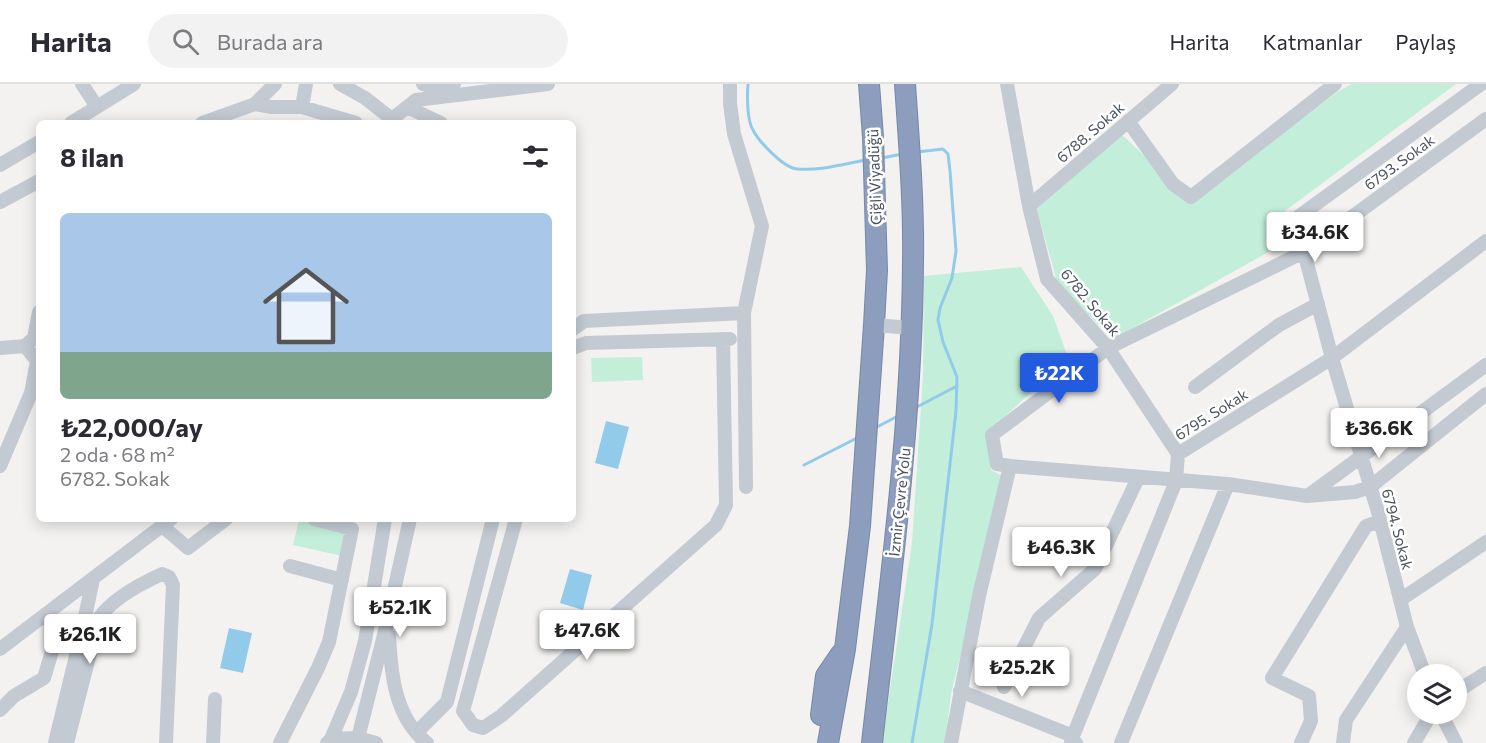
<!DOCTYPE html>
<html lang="tr">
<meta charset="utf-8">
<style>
body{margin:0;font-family:Commissioner,sans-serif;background:#f2f2f3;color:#2b2b33;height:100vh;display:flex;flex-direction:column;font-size:22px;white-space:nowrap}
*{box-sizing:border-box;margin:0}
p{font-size:20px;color:#7c7c81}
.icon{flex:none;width:33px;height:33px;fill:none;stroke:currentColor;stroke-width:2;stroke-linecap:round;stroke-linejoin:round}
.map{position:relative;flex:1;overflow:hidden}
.side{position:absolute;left:36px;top:36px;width:540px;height:402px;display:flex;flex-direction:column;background:#fff;border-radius:9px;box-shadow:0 3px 15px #0003}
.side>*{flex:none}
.controls{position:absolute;left:1407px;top:580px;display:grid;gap:12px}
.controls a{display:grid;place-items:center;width:60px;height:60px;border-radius:50%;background:#fff;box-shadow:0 3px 15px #0003;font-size:30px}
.price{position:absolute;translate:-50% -51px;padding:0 14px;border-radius:6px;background:#fff;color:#222;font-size:20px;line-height:39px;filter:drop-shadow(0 2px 3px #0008)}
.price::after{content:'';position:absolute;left:50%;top:36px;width:18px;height:14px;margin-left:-9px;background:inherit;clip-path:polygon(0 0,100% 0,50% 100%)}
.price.on{background:#225bdd;color:#fff}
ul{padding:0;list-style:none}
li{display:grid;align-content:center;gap:12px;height:318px;padding:0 24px}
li+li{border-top:2px solid #e1e1e2}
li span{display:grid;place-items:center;height:186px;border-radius:9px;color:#555}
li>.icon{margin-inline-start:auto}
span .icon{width:108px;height:108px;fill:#fffc;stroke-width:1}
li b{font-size:26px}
h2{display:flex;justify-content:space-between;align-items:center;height:72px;padding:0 24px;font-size:26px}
header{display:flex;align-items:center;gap:36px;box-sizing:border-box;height:84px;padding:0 30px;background:#fff;border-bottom:2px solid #e1e1e2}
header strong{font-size:28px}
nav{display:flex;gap:33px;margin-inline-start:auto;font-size:21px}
.search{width:420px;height:54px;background:#f2f2f3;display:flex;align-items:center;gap:15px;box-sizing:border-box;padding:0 21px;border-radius:33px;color:#7c7c81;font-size:22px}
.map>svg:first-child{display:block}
.green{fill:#c3eed9}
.water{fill:#92cbe9}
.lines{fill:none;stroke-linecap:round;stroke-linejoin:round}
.stream{stroke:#92cbe9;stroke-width:3}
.highway-casing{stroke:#7788a9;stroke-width:22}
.minor{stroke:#c3cad2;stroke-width:14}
.highway{stroke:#8c9dbd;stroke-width:20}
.labels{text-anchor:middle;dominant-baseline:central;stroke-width:5;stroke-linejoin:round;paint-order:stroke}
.street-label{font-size:15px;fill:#4a525e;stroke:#fff}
</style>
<header>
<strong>Harita</strong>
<div class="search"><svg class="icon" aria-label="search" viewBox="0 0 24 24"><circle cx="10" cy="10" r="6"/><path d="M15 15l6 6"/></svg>Burada ara</div>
<nav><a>Harita</a><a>Katmanlar</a><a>Paylaş</a></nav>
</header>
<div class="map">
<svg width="1486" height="659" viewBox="0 0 1486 659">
<rect width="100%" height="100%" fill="#f3f2f1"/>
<path class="green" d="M1352,0h104l-186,138 11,23 -168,94 -55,-54 -22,-79 85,-72 71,66 145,-108z
M1021,183l32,49 15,42 -79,73 2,39 13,7 -53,217 -6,49h-63l30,-200 11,-167 1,-100z
M642,273l1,23 -51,2 -1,-24z
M299,436l49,11 -6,25 -49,-11z"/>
<path class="water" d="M606,337l23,6 -11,42 -23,-6z
M570,485l22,6 -9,35 -23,-7z
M229,544l23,5 -9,40 -23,-5z"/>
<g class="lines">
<path class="stream" d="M748,0c-1,11 -1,37 5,46 6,12 31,38 44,39 23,2 47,-5 69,-9
M882,74l20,-4
M915,324l42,-22
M875,344l23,-12
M804,381l55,-28
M912,659l20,-119 24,-213 1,-34 -14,-35 -5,-22 2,-12 12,-30 4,-27 -6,-80 -2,-17 -5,-5 -26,3"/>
<g class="highway-casing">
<path id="highway" d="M821,631l5,-39 15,-22
M828,659l17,-94 15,-123 14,-201 3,-55 -4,-133 -4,-53
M872,659c18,-160 40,-320 41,-481 1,-59 -4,-119 -8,-178"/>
</g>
<path class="minor" d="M82,0l15,23
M340,0l25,14 32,25
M423,0l11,4 20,-4
M730,0v19l4,31 28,92 -18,87 2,174
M1007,0l22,122 18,73 61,69 70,106
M255,20l17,3h30l54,16
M302,23l4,-23
M407,23l34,16
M392,35l24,-19 132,-16
M1128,37l45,63 18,13 144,-113
M71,39l63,-39
M202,39l53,-19 20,-20
M0,81l39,-23
M0,118l39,-21
M1029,122l143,-122
M1276,149l205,-149
M1304,168l28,106 46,154 29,115 18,48
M874,241l38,3
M573,245l11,-8 160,-8
M25,262l9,-8 5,-26
M0,264l25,-2 12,15 -6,32 -31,73
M573,264l13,-5 144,-4
M1195,303l84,-62 39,-21
M1010,382l-13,-2 -5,-29 116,-87 196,-96 182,-133
M1309,411l177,-130
M516,435l-53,192 10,14 10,3 18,-12 215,-191 10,-20 -3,-166
M162,442l26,22 38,-29
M290,482l52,14
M1400,516l86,-58
M389,552c2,38 6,82 38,107
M0,565l171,-130
M1004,603l35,-69 56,-49 43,-91
M960,607l113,45
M1456,608l30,-19
M0,626l14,-14 30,-18 12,-40 -9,-24
M1441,630l15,29
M417,648l30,-30 46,-183
M331,655l27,-1 18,5
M55,659l27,-112 11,-52
M67,659l32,-125c14,-20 41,-34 63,-44l7,3 4,8 -7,158
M213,659l2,-44
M280,659l38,-75 11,-26 23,-113 -38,-10
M327,659l4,-4 20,-47 14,-51 20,-122
M355,659l3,-5 27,-107 25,-112
M951,659l28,-147 31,-130 218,18 79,12 48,-4 15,-5 116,-93
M1076,659l-5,-2 105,-260 2,-27 154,-96 154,-117
M1121,659l107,-259
M1301,659l10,-22 -2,-25 -37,-18 94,-152 14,-5
M1343,659l3,-23 61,-93
M1414,659l17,-29"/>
<use href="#highway" class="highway"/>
</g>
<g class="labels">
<g class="street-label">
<text transform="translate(1090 48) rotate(-41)">6788. Sokak</text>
<text transform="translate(1399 78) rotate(-36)">6793. Sokak</text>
<text transform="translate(874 93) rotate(-92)">Çiğli Viyadüğü</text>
<text transform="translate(1091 218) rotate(50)">6782. Sokak</text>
<text transform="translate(1211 330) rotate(-32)">6795. Sokak</text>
<text transform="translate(899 418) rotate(-84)">İzmir Çevre Yolu</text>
<text transform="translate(1398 445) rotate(75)">6794. Sokak</text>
</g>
</g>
</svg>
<div class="controls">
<a><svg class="icon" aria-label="layers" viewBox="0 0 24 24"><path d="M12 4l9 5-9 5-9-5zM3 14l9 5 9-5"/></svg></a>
</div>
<b class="price" style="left:1315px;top:179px">₺34.6K</b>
<b class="price on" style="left:1059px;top:320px">₺22K</b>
<b class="price" style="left:1379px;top:375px">₺36.6K</b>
<b class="price" style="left:1061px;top:494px">₺46.3K</b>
<b class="price" style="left:400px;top:554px">₺52.1K</b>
<b class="price" style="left:587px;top:577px">₺47.6K</b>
<b class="price" style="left:90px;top:581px">₺26.1K</b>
<b class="price" style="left:1022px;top:614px">₺25.2K</b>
<section class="side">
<h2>8 ilan<svg class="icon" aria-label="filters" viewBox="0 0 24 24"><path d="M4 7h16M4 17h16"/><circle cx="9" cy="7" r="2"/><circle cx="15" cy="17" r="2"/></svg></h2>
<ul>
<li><span style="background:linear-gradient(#a9c7e8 75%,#7fa58c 0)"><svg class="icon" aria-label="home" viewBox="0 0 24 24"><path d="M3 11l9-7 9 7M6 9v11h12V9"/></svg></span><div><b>₺22,000/ay</b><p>2 oda · 68 m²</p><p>6782. Sokak</p></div></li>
</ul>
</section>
</div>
